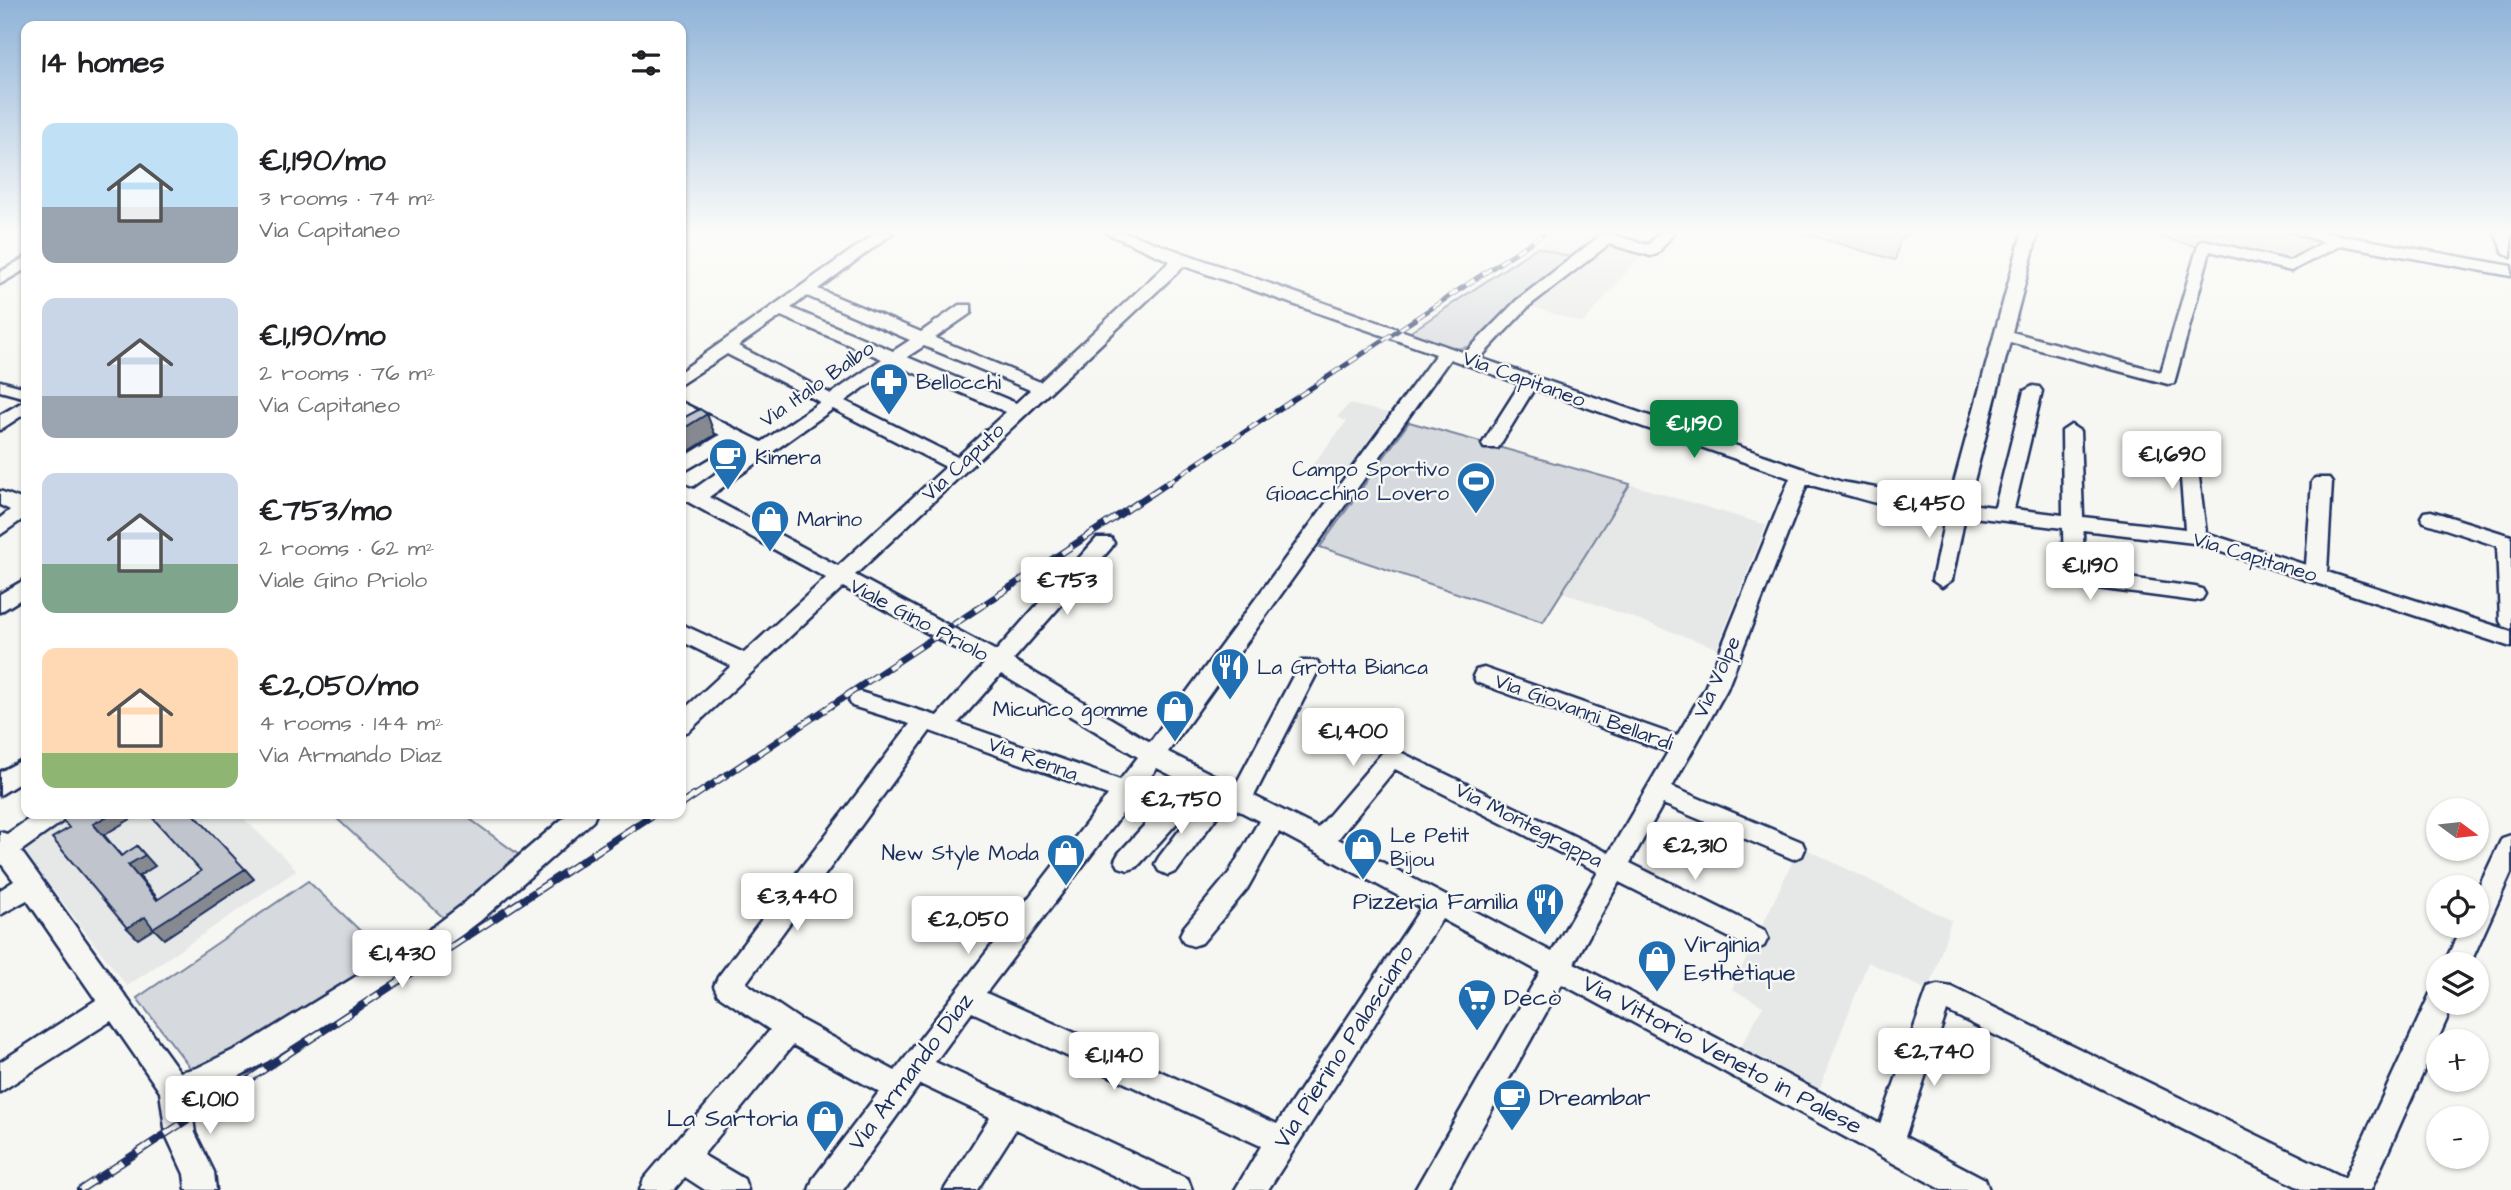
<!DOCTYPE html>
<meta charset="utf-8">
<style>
body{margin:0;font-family:"Architects Daughter",sans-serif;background:#f2f2f2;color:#202124;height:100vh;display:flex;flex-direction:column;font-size:26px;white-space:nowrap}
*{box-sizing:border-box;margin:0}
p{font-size:23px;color:#757577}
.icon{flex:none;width:38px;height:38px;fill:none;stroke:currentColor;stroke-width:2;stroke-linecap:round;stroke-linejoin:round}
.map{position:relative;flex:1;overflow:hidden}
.panel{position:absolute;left:21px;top:21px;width:665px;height:798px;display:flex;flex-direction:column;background:#fff;border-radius:14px;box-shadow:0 2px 5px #0004}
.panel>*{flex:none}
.needle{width:46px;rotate:105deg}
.controls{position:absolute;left:2426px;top:798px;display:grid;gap:14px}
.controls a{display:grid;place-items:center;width:63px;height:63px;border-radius:50%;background:#fff;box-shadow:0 2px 5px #0004;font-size:35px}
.price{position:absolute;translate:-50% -60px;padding:0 16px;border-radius:7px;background:#fff;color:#222;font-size:23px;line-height:46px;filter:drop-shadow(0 2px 4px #0008)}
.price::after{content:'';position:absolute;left:50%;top:42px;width:21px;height:16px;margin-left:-10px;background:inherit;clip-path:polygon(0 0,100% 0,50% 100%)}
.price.current{background:#0b8043;color:#fff}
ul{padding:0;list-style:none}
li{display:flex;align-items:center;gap:21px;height:175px;padding:0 21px}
li span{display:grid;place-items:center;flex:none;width:196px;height:140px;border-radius:14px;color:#555}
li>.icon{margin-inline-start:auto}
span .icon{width:84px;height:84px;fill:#fffc;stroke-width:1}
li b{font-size:30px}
h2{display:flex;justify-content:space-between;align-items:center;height:84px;padding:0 21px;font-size:30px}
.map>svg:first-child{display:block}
.built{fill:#e6e7e7}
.green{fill:#d6d9dd;stroke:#78849e;stroke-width:2}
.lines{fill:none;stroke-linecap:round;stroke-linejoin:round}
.minor-casing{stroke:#1b2f5e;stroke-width:5}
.minor{fill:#f6f6f2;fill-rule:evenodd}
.rail-far2-casing{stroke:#1b2f5e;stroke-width:5}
.rail-far1-casing{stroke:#1b2f5e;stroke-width:7}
.rail-casing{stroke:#1b2f5e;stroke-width:8}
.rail-far2{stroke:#f6f6f2;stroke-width:3.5;stroke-dasharray:10;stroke-linecap:butt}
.rail-far1{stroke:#f6f6f2;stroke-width:4.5;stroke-dasharray:13;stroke-linecap:butt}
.rail{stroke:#f6f6f2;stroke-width:5;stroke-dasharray:17;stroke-linecap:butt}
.shaded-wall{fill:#868990;stroke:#1b2f5e;stroke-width:2}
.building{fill:#c0c4cd;stroke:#1b2f5e;stroke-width:2}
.labels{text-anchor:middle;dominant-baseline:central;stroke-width:5;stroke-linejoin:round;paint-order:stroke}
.street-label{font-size:21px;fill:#1b2f5e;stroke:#f6f6f2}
.poi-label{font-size:21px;fill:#1b2f5e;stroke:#f6f6f2;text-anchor:start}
.near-poi-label{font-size:24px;fill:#1b2f5e;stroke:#f6f6f2;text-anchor:start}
.near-street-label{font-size:24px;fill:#1b2f5e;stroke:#f6f6f2}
</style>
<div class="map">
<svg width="2511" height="1190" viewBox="0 0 2511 1190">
<rect width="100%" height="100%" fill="#f6f6f2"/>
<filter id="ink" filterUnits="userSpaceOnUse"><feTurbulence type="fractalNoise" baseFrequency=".0143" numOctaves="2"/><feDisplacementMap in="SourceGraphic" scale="14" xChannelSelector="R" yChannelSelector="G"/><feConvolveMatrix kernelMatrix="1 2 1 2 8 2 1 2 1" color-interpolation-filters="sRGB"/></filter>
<g filter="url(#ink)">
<path class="built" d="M1557,233h45l-30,25 -35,-11z
M1614,244l29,9 -60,70 -53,-17 76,-61z
M1349,404l39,9 -46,64 -32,-9 37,-47 -10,-4z
M1629,484l137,41 -49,123 -155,-56z
M70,814h169l58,56 -170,116 -102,-133 3,-9z
M1800,846l151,74 -22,71 -61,-29 -49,128 -79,-41 23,-43 -31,-17z"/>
<path class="green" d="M1803,233h104l-8,10 -4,17z
M2145,233h145l33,8 -31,19 -10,1 -81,-23 -3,9z
M1537,247l35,11 -98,88 -19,3 -46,-16z
M1409,422l221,62 -87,138 -223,-75z
M332,814h131l63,46 -77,63z
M308,881l83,79 -124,81 -74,30 -56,-73z"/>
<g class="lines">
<g class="minor-casing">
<path id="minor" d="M876,233h17l-75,56 103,43 38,-27h12v8l-36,25 105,44 130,-121 -64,-28h21l338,120 52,-53 84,-65 5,-2 42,12 11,-12h15l-17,21 -6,2 -42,-12 -80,62 -49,52 362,124 107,19 73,-268h16l-26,99 149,40 38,-130 5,-2 85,21 35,-19 -30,-9h34l183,33v10l-170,-31 -50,26 -81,-20 -36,132 -6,1 -158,-42 -42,162 27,3 29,-116 9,-5 6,1 3,4 -28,118 49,6 -1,-84 9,-6 9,6 3,86 102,12 -7,-87 2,-4h14l12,95 100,32 6,-83 3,-4h14l3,4 -5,90 184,59v16l-317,-104 -111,-13 1,42 111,15 7,2 3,5 -3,5 -7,2 -121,-16 -10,-7 -1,-50 -98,-12 -13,64 -10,7 -10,-7 14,-66 -70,-11 -69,-19 -80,205 -55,98 130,55 3,7 -3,7 -9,3 -130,-55 -33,59 134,67 4,8 -4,8 -9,4 -9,-4 -127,-64 -45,81 306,161 48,-136 10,-3 14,2 393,191 85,-184 8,-3v12h16l-83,187h-67l-357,-179 -42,126 80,42 4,11h-46l-381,-206 -115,206h-32l125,-218 -98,-53 -174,271h-33l26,-44 -289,-134 -37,50 253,117 4,11h-48l-128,-61 -39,61h-33l46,-73 -70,-33 -77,106h-34l4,-11 66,-87 -86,-47 -90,110 41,24 4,11h-43l-20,-13 -11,13h-34l4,-11 126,-149 -52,-35 -4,-9 4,-9 192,-253 -58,-18 -3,-6 3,-6 8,-2 77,24 47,-52 -141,-77 -154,144 -8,3v-22l50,-46 -50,-25v-17l63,29 82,-75 -145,-80v-14l13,5 55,-39 -15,-8 -53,31v-14l39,-24 -39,-21v-12l81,40 58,-40 -93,-48 -46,30v-13zM1184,266l252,88 -286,388 -137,-82 98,-112 3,-5 -3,-5h-14l-101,113 -141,-76zM807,296l103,44 -17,11 -102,-43zM781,316l101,43 -51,35 -93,-48zM924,346l106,44 -14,13 -109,-46zM1450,359l70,25 -38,60 2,4h14l36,-59 256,89 -85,210 -28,48 -193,-68 -8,2 -3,6 3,6 192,70 -59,101 -213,-103 -14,3 -64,75 -64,-32 66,-129 -3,-6h-16l-66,125 -67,-34zM896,365l110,47 -49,45 -112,-56zM833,409l113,58 -108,99 -129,-69zM1001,674l137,83 -18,23 -162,-57zM930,731l178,64 -213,276 -96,-52 -53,-36zM1157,768l27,14 -65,71 -4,7 4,7 9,3 9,-3 67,-74 3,1 -48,63 -4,7 4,7 9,4 9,-4 49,-67 33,17 -30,52 -45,54 -4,8 4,8 9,3 9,-3 45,-54 32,-57 142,76 -144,216 -291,-131zM1395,769l203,103 -46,80 -214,-113z
M2495,233h16v24l-8,-5z
M26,257v12l-26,15v-12z
M0,381l26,7v10l-26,-7z
M26,400v13l-26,17v-15z
M0,491l26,10v16l-26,18v-17l10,-8 -10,-5z
M2431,511l80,25v93l-8,-3 -3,-5 -3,-75 -73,-24 -3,-5 3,-5z
M26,579v17l-26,16v-18z
M26,758v21l-26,16v-23z
M36,814h30l-3,7 -42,30 159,221 17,-4 51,-25 172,-106 42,-32 106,-91h28l-3,7 -113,100 -42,32 -170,108 -57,30 -21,6 5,36 19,39 2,18h-30l-2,-16 -18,-39 -6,-43 -49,-71 -111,71v-30l96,-62 -69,-100 -27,15v-25l14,-9 -14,-19v-30l7,2z
M2511,835v38l-41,91h-26l18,-38h14v-33l26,-55z"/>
</g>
<use href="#minor" class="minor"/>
<g class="rail-far2-casing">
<path id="rail-far2" d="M1166,484l379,-251"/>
</g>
<g class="rail-far1-casing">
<path id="rail-far1" d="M693,797l476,-315"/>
</g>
<g class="rail-casing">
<path id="rail" d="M681,805l14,-10
M80,1190l574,-376"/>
</g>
<use href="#rail-far2" class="rail-far2"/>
<use href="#rail-far1" class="rail-far1"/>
<use href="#rail" class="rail"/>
</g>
<path class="shaded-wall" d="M707,414l8,21 -34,21v-26z
M111,814h28l-35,21 25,30 8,-19 18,20 -16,10 29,35 -11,-11 -64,-76z
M245,869l9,10 -90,60 -10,-10 -16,10 -11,-11 18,-11z"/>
<path class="building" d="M700,409l7,5 -26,16v-11z
M71,814h40l-18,10 28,32 16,-10 8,9 -17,10 29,35 44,-29 -52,-57h45l51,55 -92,59 -8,-11 -18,11 -75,-90 17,-10 -7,-9z"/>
</g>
<linearGradient id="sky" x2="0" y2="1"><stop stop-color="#8fb3d8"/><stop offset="0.58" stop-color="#fbfbf9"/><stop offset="1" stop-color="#fbfbf9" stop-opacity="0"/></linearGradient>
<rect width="2511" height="400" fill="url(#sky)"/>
<defs>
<g id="pharmacy-pin" transform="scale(2.0125)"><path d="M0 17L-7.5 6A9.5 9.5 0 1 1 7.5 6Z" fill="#1f6fb2" stroke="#f6f6f2"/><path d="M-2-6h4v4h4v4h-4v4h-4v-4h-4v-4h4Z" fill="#fff"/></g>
<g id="cafe-pin" transform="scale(2.0125)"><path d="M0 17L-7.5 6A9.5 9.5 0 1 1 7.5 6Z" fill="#1f6fb2" stroke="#f6f6f2"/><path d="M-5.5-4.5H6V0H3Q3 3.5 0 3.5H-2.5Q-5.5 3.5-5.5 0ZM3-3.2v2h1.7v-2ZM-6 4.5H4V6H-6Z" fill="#fff"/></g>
<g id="stadium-pin" transform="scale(2.0125)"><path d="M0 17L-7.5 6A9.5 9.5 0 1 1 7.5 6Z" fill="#1f6fb2" stroke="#f6f6f2"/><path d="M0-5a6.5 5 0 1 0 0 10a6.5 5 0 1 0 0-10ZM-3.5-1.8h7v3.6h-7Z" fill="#fff"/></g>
<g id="shop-pin" transform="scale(2.0125)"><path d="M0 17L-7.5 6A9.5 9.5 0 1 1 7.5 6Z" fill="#1f6fb2" stroke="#f6f6f2"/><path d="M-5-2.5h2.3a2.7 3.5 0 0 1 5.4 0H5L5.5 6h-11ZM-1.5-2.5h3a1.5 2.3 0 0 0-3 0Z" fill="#fff"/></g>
<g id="restaurant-pin" transform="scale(2.0125)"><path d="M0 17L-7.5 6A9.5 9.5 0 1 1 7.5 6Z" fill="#1f6fb2" stroke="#f6f6f2"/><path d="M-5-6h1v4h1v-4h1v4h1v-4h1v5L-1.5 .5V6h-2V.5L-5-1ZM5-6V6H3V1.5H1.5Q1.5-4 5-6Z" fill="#fff"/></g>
<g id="supermarket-pin" transform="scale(2.0125)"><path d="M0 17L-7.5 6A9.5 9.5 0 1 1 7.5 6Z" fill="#1f6fb2" stroke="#f6f6f2"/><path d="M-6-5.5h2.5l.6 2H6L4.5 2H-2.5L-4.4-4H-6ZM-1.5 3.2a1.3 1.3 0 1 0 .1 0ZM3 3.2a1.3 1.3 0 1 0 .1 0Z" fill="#fff"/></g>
</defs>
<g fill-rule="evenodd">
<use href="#pharmacy-pin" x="889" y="382"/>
<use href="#cafe-pin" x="728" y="457"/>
<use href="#stadium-pin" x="1476" y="481"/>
<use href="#shop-pin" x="770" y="519"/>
<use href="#restaurant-pin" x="1230" y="667"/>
<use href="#shop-pin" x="1175" y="709"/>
<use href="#shop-pin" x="1363" y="847"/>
<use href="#shop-pin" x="1066" y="853"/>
<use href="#restaurant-pin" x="1545" y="902"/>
<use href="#shop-pin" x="1657" y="959"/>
<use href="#supermarket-pin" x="1477" y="998"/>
<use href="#cafe-pin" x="1512" y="1098"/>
<use href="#shop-pin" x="825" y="1119"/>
</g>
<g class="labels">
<g class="street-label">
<text transform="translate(1524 379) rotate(20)">Via Capitaneo</text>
<text transform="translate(817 384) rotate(-35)">Via Italo Balbo</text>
<text transform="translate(963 462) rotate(-43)">Via Caputo</text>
<text transform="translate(2255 557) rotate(17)">Via Capitaneo</text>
<text transform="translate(919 620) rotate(28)">Viale Gino Priolo</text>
<text transform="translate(1717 677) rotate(-66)">Via Volpe</text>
<text transform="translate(1584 712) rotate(20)">Via Giovanni Bellardi</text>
<text transform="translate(1033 759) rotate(20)">Via Renna</text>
<text transform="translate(1529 825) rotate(27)">Via Montegrappa</text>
</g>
<g class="poi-label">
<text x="916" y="382">Bellocchi</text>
<text x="755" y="457">Kimera</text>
<text x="1449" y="469" text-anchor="end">Campo Sportivo<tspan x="1449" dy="24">Gioacchino Lovero</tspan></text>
<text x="797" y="519">Marino</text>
<text x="1257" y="667">La Grotta Bianca</text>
<text x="1148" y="709" text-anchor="end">Micunco gomme</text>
<text x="1390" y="835">Le Petit<tspan x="1390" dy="24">Bijou</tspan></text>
<text x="1039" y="853" text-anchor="end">New Style Moda</text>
</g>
<g class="near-poi-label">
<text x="1518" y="902" text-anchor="end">Pizzeria Familia</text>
<text x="1684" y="945">Virginia<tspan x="1684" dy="28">Esthètique</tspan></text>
<text x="1504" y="998">Decò</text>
<text x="1539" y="1098">Dreambar</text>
<text x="798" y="1119" text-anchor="end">La Sartoria</text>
</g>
<g class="near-street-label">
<text transform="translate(1344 1047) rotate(-57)">Via Pierino Palasciano</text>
<text transform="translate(1722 1055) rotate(28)">Via Vittorio Veneto in Palese</text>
<text transform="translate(911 1072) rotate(-53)">Via Armando Diaz</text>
</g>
</g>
</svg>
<div class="controls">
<a><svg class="needle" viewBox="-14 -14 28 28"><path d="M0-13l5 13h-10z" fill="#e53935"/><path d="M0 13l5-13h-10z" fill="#757577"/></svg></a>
<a><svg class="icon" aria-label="locate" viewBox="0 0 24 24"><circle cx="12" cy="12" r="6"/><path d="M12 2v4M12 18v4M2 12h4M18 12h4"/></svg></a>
<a><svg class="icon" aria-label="layers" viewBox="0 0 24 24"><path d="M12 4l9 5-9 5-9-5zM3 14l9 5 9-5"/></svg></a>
<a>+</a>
<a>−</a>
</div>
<b class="price current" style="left:1694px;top:460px">€1,190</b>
<b class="price" style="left:2172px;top:491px">€1,690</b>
<b class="price" style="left:1929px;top:540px">€1,450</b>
<b class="price" style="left:2090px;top:602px">€1,190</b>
<b class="price" style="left:1067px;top:617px">€753</b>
<b class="price" style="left:1353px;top:768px">€1,400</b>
<b class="price" style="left:1181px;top:836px">€2,750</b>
<b class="price" style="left:1695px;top:882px">€2,310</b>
<b class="price" style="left:797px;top:933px">€3,440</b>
<b class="price" style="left:968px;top:956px">€2,050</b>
<b class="price" style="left:402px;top:990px">€1,430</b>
<b class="price" style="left:1934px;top:1088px">€2,740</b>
<b class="price" style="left:1114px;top:1092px">€1,140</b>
<b class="price" style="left:210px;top:1136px">€1,010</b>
<section class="panel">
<h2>14 homes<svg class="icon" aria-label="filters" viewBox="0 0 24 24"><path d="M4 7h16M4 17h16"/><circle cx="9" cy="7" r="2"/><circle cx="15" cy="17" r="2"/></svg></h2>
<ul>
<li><span style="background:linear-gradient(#bfe0f5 60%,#9aa5b1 0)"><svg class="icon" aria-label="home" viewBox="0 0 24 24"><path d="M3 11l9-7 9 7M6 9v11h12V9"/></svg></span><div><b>€1,190/mo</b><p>3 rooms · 74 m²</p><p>Via Capitaneo</p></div></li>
<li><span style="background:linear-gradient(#c9d6e8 70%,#9aa5b1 0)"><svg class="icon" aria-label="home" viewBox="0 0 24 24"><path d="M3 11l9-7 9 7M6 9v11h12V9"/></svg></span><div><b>€1,190/mo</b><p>2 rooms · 76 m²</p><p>Via Capitaneo</p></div></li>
<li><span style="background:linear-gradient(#c9d6e8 65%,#7fa58c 0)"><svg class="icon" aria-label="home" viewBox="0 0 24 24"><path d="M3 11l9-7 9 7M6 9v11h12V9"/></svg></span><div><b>€753/mo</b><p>2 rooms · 62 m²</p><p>Viale Gino Priolo</p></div></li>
<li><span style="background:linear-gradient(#ffd9b3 75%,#8fb573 0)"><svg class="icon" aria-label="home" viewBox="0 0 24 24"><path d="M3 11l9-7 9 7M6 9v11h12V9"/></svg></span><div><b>€2,050/mo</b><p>4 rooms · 144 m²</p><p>Via Armando Diaz</p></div></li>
</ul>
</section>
</div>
